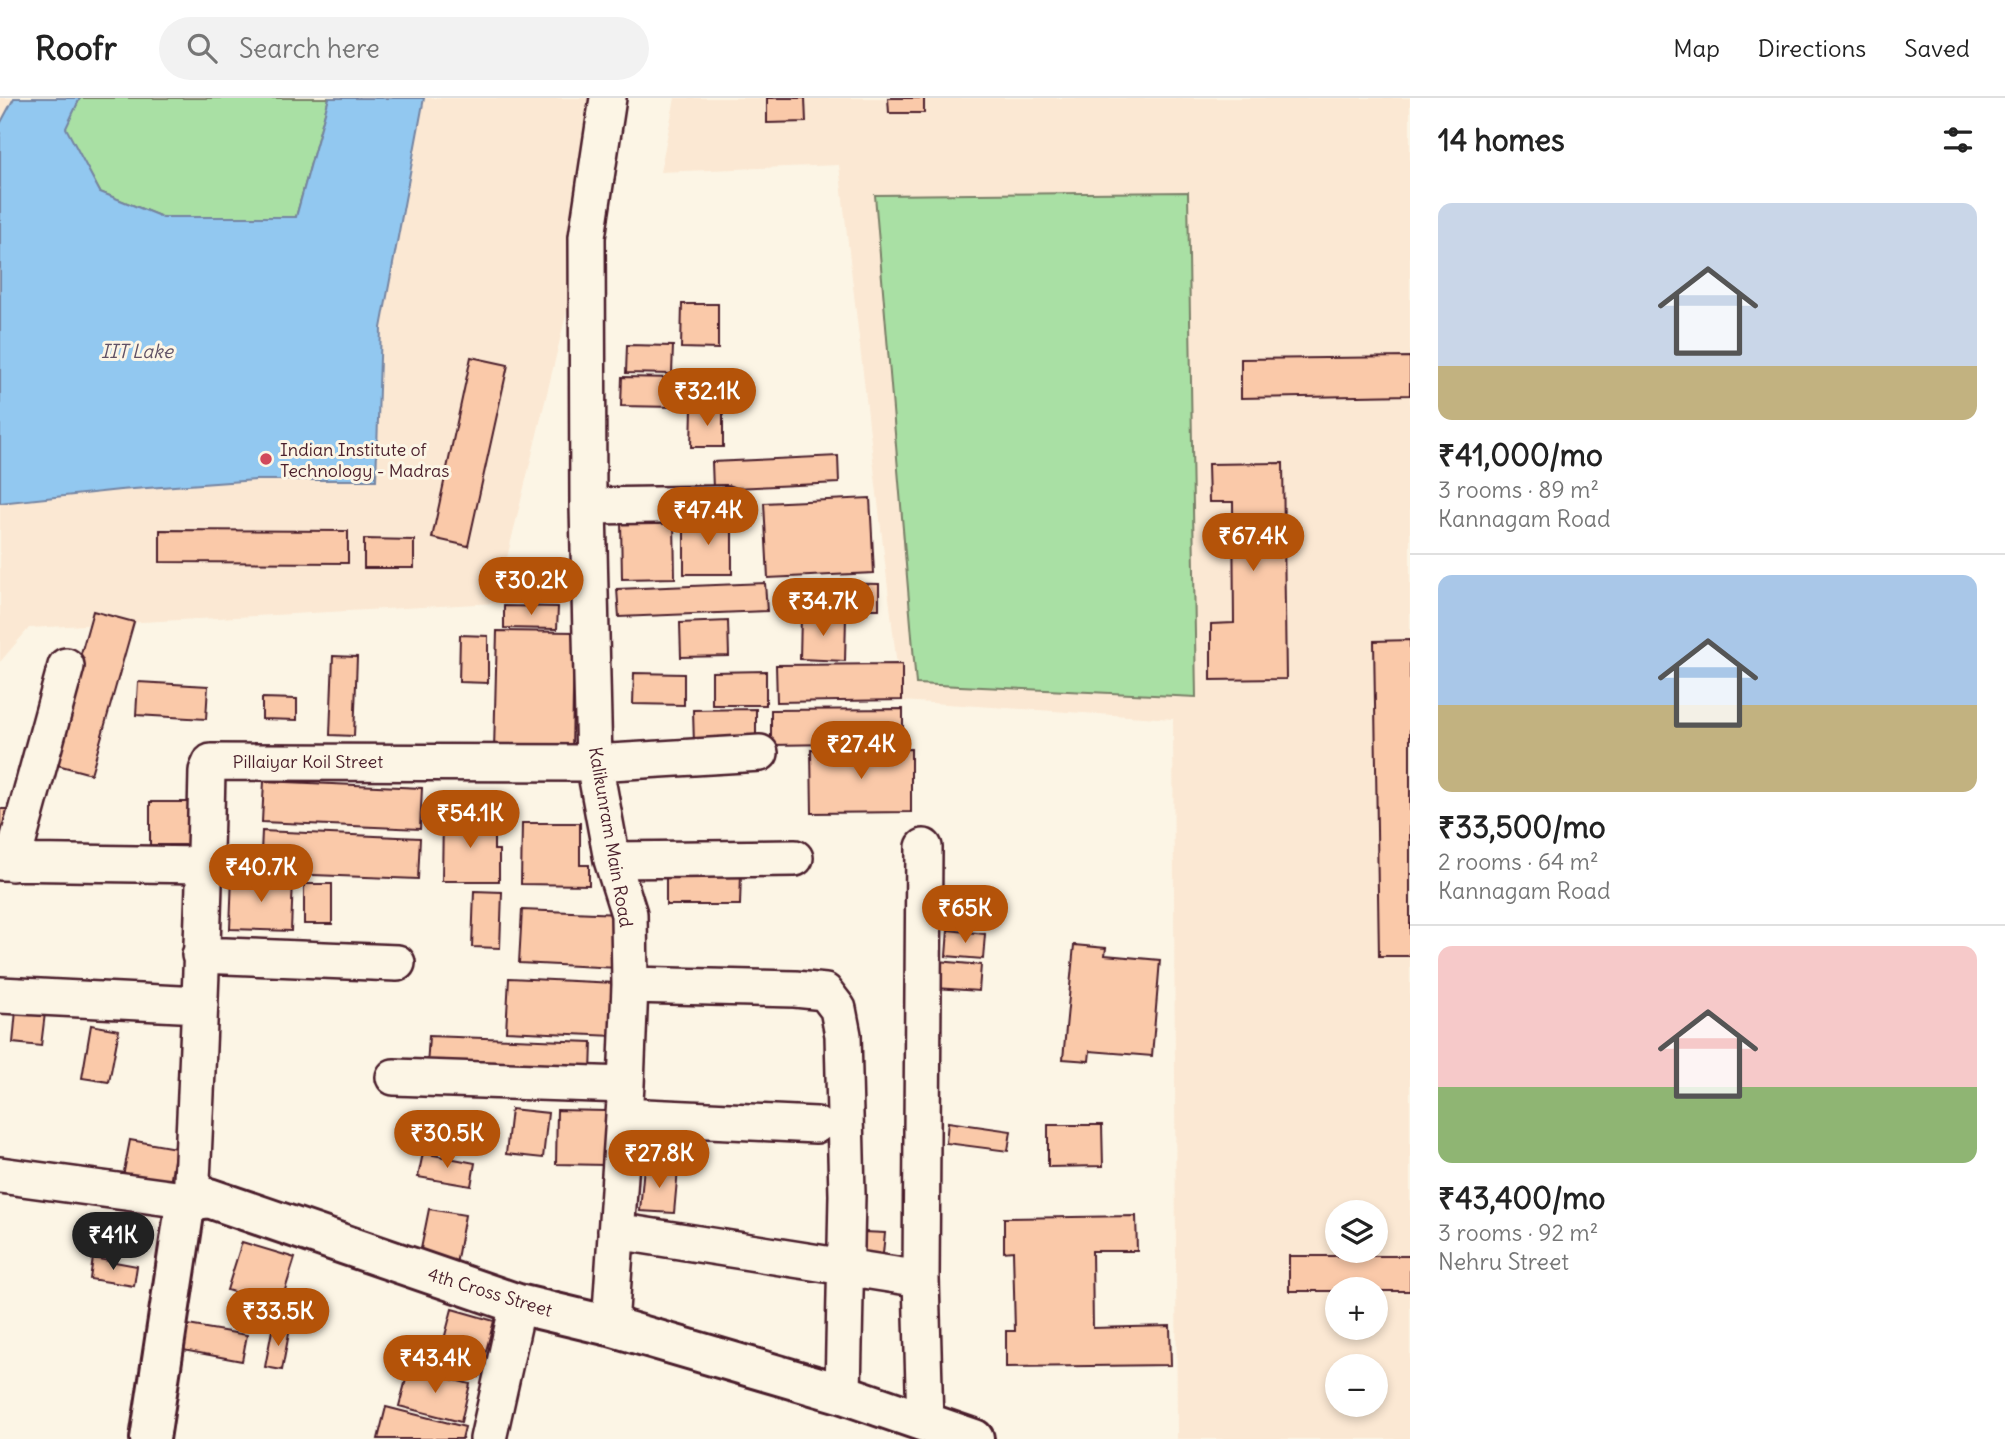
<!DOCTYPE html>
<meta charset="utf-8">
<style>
body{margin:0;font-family:Delius,sans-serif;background:#f2f2f2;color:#222;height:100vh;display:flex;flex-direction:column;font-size:26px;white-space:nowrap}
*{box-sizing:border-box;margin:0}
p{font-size:23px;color:#767676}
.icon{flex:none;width:38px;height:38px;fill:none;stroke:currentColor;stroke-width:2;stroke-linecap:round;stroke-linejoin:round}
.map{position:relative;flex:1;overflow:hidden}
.sheet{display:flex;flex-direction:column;background:#fff;width:595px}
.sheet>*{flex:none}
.buttons{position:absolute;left:1325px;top:1102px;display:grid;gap:14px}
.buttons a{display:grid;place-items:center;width:63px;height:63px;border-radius:50%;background:#fff;box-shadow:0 4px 10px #0003;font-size:35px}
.price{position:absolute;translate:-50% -60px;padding:0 16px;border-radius:24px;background:#b45309;color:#fff;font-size:23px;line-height:46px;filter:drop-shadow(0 2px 4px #0008)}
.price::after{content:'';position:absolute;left:50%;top:42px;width:21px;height:16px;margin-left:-10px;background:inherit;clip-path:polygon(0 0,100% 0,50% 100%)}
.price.on{background:#222;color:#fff}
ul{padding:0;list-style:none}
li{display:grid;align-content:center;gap:14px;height:371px;padding:0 28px}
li+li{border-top:2px solid #e0e0e0}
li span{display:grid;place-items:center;height:217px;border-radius:14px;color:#555}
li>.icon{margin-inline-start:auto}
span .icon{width:126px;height:126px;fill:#fffc;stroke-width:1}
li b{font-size:30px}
h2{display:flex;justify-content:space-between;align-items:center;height:84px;padding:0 28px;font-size:30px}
header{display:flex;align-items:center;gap:42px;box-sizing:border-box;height:98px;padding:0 35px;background:#fff;border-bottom:2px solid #e0e0e0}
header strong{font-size:33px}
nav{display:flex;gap:38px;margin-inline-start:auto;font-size:24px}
.search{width:490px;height:63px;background:#f2f2f2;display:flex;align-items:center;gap:18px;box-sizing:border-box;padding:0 24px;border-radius:38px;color:#767676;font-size:26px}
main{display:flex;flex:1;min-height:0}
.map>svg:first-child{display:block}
.built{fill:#fbe8d3;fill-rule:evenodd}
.green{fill:#a9e0a4;stroke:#7a8068;stroke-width:2}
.water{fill:#92c8f0;stroke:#7584a1;stroke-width:2}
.building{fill:#fac9a9;stroke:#4a1f2b;stroke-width:2}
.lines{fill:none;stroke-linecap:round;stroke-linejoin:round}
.minor-casing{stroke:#4a1f2b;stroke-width:40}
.tertiary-casing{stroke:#4a1f2b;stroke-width:44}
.minor{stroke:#fcf5e5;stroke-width:35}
.tertiary{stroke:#fcf5e5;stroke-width:38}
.poi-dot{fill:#d1495b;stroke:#fcf5e5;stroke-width:2.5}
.labels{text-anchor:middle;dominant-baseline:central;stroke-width:6;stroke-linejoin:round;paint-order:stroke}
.poi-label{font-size:18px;fill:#4a1f2b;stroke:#fcf5e5;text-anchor:start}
.street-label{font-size:18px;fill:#4a1f2b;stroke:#fcf5e5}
.water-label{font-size:19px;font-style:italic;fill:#605266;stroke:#fcf5e5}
</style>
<header>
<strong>Roofr</strong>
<div class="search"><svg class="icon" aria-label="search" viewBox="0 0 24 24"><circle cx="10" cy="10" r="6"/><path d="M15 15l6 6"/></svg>Search here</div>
<nav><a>Map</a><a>Directions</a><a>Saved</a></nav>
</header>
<main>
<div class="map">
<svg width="1410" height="1341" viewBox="0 0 1410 1341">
<rect width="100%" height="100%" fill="#fcf5e5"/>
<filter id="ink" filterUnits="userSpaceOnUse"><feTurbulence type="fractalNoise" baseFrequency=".0143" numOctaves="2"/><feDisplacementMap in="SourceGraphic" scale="14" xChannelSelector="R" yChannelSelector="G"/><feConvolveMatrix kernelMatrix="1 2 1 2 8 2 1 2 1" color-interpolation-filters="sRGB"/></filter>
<g filter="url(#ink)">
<path class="built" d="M0,0h610l-44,217 -70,288 -467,25 -29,34z
M675,0h735v1341h-233l-4,-720 -272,-18 -62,-536 -179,7zM1337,1115h39v38h-39zM1337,1192h39v38h-39zM1337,1269h39v38h-39z"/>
<path class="green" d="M80,0h249l-33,119h-134l-62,-25 -35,-64z
M1188,94l8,505 -280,-13 -41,-489z"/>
<path class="water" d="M14,0h66l-14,30 34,64 62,25h134l33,-119h95l-43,230 -5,152h-120l-136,10 -120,13v-379z"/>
<path class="building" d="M767,0h38l1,24 -39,1z
M888,0h36v15h-35z
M682,206h36v45l-37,-1z
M627,247l46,1 -1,28 -46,-1z
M471,259l37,8 -40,181 -36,-8z
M1410,259v38l-169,3v-39z
M622,279l55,1 -1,29 -55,-1z
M692,310h31v39h-32z
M838,358l1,27 -126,6 -1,-27z
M1283,365l3,216 -75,1v-56l23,-1 -1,-121h-24l-1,-38z
M870,400l4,75 -106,5 -4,-75z
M674,422l1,58 -53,1 -1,-58z
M684,422h48v54h-48z
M160,432l188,1v32l-188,-1z
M364,441l50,1v28h-50z
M765,485l2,28 -148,6 -2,-28z
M823,485l56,1v25h-12v4h-24v-5l-21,-1z
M504,508l54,1 -1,22 -53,-1z
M93,513l41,11 -43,152 -41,-11z
M801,517l45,1 -1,45 -45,-2z
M728,523l1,35 -48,1 -1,-34z
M497,533l77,1 -2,121 -78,-2z
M460,537l28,1v47l-29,-1z
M1410,542v316h-31l-5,-315z
M333,558l24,1 -3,79 -24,-1z
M902,566v36l-125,2 -1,-37z
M766,573v34h-54v-33z
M634,575l50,1v31l-51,-1z
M138,584l70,4 -2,33 -70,-4z
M262,600l35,1v21l-35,-1z
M756,611v35l-62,1 -1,-35z
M903,611v34l-132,2v-35z
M911,651v63l-99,1 -1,-63z
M264,683l158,7 -2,41 -158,-7z
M150,704h47l-1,43h-46z
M0,711h10l-10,35z
M443,719h51v33h5v31h-57z
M522,725h58v42h9v20l-68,-1z
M262,733l158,7 -2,41 -158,-6z
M666,776h75l-1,31h-74z
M232,778l61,3 -2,52 -61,-2z
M304,786h28v40h-28z
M474,793l28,1 -2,56 -28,-1z
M522,812l98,4 -2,54 -99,-5z
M948,832l37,4 -2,25 -37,-3z
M1074,847l32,3 -1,7 55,5 -8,96 -62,-5 -1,10 -26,-2z
M938,863l43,4 -2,26 -43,-3z
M509,880l107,5 -2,53 -108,-5z
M16,912l29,3 -4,33 -28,-3z
M91,927l28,5 -10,52 -27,-4z
M429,938l163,6 -1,32 -164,-7z
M511,1011l37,4 -5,45 -37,-4z
M557,1012l49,1 -2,54 -48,-1z
M948,1024l63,9 -3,20 -62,-8z
M1048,1027h54l1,41 -55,1z
M130,1042l46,8 -7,42 -47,-8z
M423,1055l52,10 -4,23 -53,-9z
M644,1068l34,3 -4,44 -34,-2z
M429,1111l36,6 -10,55 -37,-6z
M1136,1118l1,35h-45l1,77 77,-2 1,39 -165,2v-36h9l-2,-80 -9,1v-34z
M103,1126l38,7 -4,20 -37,-6z
M864,1134l21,1 -3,31 -21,-2z
M242,1144l53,16 -15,48 -53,-16z
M1289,1158h121v35h-121z
M93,1160l44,8 -3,20 -44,-7z
M452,1211l42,12 -15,56 -42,-11z
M188,1227l59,10 -5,26 -59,-11z
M273,1227l17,3 -8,42 -17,-3z
M409,1270l61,16 -9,38 -62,-16z
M386,1309l79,20 -3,12h-84z"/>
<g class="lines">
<g class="minor-casing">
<path id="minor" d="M608,0l-21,139 1,269 6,257 18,97 17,54 1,71 -4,100 -16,241
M588,408l138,-2
M924,749l-3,432 4,144
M612,762l183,-2
M0,764l205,3
M12,765l54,-197
M200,857l197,8
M630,887l165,4 30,3 13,17 5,26 4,160 -4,199
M0,897l200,10
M394,979l232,8
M624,1018l192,9
M0,1077l191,26c7,-143 13,-286 16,-430l4,-9 383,1 166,-10
M616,1133l305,48
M488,1341l30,-135"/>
</g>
<g class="tertiary-casing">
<path id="tertiary" d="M150,1341l34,-225 7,-13 18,-3 309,106 92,22 233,68 131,45"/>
</g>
<use href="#minor" class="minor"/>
<use href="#tertiary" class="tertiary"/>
</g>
</g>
<circle class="poi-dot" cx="266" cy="361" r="7"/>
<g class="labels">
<g class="poi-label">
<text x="280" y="351">Indian Institute of<tspan x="280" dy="21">Technology - Madras</tspan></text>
</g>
<g class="street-label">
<text x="308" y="663">Pillaiyar Koil Street</text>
<text transform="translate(611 739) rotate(80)">Kalikunram Main Road</text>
<text transform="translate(490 1194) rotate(17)">4th Cross Street</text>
</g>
<g class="water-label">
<text x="137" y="253">IIT Lake</text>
</g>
</g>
</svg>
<div class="buttons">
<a><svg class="icon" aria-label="layers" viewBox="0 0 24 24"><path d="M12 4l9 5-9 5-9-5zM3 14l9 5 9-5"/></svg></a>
<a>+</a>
<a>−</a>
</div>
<b class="price" style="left:707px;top:330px">₹32.1K</b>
<b class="price" style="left:708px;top:449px">₹47.4K</b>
<b class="price" style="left:1253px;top:475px">₹67.4K</b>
<b class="price" style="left:531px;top:519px">₹30.2K</b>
<b class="price" style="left:823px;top:540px">₹34.7K</b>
<b class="price" style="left:861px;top:683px">₹27.4K</b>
<b class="price" style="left:470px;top:752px">₹54.1K</b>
<b class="price" style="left:261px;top:806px">₹40.7K</b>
<b class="price" style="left:965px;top:847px">₹65K</b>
<b class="price" style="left:447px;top:1072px">₹30.5K</b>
<b class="price" style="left:659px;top:1092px">₹27.8K</b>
<b class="price on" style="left:113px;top:1174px">₹41K</b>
<b class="price" style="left:278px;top:1250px">₹33.5K</b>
<b class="price" style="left:435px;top:1297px">₹43.4K</b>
</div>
<section class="sheet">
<h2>14 homes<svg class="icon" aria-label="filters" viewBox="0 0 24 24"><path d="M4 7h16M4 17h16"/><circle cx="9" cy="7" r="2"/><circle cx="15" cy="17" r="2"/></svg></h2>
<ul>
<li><span style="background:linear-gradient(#c9d6e8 75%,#c2b280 0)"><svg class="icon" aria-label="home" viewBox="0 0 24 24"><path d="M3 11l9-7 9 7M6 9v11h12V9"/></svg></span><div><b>₹41,000/mo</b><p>3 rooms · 89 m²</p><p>Kannagam Road</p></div></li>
<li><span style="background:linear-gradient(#a9c7e8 60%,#c2b280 0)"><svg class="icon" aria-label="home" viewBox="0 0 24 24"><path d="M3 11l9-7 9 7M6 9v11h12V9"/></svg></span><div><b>₹33,500/mo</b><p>2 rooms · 64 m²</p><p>Kannagam Road</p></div></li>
<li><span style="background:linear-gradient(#f6c9c9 65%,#8fb573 0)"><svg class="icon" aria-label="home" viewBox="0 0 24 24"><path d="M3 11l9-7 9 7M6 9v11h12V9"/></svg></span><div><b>₹43,400/mo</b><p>3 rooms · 92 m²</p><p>Nehru Street</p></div></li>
</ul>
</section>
</main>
